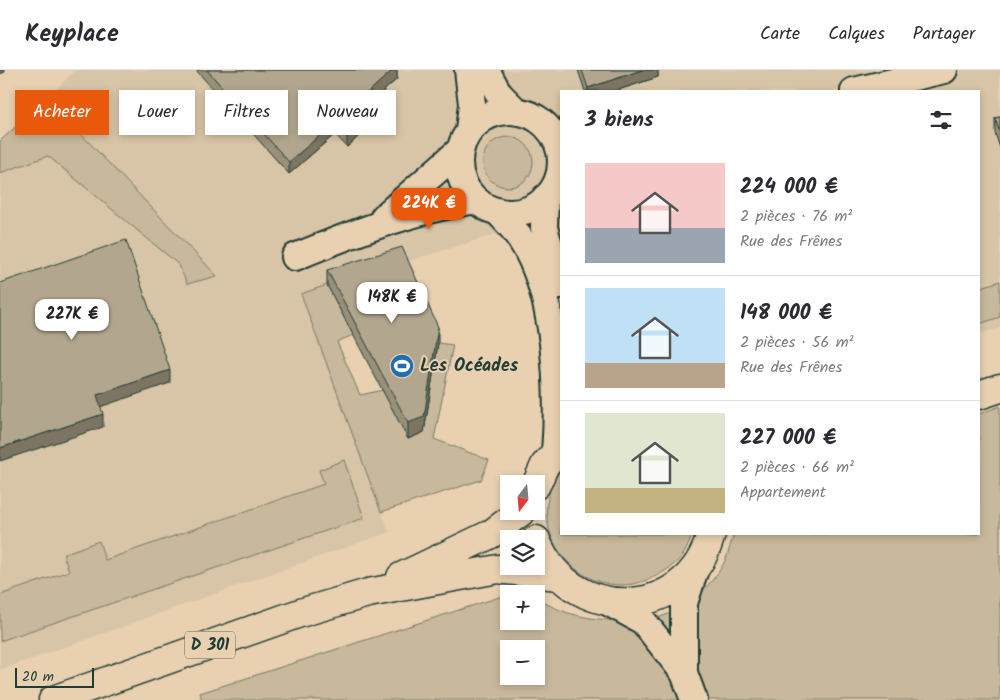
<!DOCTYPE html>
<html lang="fr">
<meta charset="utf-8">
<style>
body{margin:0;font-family:Kalam,sans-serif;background:#f7f7f7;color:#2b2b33;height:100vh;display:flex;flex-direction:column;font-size:19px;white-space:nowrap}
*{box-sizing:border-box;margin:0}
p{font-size:16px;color:#7c7c81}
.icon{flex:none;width:28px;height:28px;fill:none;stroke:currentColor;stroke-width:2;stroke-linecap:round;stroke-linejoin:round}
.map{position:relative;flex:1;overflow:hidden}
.panel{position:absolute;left:560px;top:20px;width:420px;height:445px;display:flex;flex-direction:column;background:#fff;border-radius:0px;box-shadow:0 2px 8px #0003}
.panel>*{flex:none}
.hud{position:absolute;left:15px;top:20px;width:470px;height:45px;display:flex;gap:10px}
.needle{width:32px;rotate:196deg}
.tools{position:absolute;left:500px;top:405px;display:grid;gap:10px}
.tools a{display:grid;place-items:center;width:45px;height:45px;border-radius:0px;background:#fff;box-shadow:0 2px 8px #0003;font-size:25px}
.scale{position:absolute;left:15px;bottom:12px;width:79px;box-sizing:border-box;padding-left:5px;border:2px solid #1f3d34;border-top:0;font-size:14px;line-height:18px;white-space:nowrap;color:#1f3d34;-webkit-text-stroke:4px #e9d0b1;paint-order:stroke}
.price{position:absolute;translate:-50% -42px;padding:0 11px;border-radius:10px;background:#fff;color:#222;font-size:16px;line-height:32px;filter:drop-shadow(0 1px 2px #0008)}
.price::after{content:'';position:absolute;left:50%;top:30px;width:15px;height:11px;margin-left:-8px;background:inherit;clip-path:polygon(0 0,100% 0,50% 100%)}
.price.active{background:#ea580c;color:#fff}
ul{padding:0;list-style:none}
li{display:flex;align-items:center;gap:15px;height:125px;padding:0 25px}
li+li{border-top:1px solid #e1e1e2}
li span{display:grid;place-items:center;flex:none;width:140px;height:100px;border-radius:0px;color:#555}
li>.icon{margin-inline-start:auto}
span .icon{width:60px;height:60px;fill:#fffc;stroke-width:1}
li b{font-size:21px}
h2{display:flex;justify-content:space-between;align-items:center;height:60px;padding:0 25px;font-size:21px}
.tag{padding:0 18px;border-radius:0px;background:#fff;box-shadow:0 2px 8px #0003;font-size:18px;line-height:45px}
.tag.active{background:#ea580c;color:#fff}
header{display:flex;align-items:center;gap:30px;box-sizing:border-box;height:70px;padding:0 25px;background:#fff;border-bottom:1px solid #e1e1e2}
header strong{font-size:24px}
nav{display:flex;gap:28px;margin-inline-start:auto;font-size:18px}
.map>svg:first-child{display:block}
.built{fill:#d8c4a6}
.green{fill:#c8b89c;stroke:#747a68;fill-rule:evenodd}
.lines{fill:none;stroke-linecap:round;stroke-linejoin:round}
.minor-casing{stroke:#1f3d34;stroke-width:30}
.major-casing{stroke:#1f3d34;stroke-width:31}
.minor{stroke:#e9d0b1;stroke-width:26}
.major{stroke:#e9d0b1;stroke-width:28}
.wall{fill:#99907a;stroke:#1f3d34}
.shaded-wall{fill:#7d7563;stroke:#1f3d34}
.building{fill:#b2a78e;stroke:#1f3d34}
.labels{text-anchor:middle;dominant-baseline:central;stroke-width:4;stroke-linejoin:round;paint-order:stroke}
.shield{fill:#e9d0b1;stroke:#5c695a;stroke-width:1}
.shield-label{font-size:16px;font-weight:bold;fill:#1f3d34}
.poi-label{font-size:18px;font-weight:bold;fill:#1f3d34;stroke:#e9d0b1;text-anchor:start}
</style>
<header>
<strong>Keyplace</strong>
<nav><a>Carte</a><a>Calques</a><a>Partager</a></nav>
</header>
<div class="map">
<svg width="1000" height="630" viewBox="0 0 1000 630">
<rect width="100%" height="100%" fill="#e9d0b1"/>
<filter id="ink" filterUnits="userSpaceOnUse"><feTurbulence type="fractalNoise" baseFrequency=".02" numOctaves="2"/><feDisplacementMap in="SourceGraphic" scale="10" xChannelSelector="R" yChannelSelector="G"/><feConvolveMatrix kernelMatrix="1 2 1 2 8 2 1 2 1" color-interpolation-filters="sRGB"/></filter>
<g filter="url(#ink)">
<path class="built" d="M76,0h924v258l-21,6v-243h-418v132l-3,-8 -257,79 88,238 -389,138v-529z"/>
<path class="green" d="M46,29l10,9 161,168 -30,8 -8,-19 -131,-109 -48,17v-32z
M483 92a25 25 0 1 1 50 0a25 25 0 1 1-50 0Z
M1000,211v36l-21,7v-36z
M327,215l26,50 -16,7 23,53 23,-5 25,48 16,-6 14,-89 15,2 -19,94 55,21 -8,20 -100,32 -80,-218z
M1000,336v294h-798l-2,-7 309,-99v27h27v-24c22,16 50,22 76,23 10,1 21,2 31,1 34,-4 68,-31 83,-62 3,-8 5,-17 8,-25h245v-120zM509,579h27v27h-27z
M344,390l20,58 -364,123v-46l69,-24 -6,-17 36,-13 6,19 219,-76 -5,-14z
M561,399v65h132c-3,6 -6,15 -10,21 -7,9 -17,16 -27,21 -68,36 -141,-44 -95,-107z"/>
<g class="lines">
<g class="minor-casing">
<path id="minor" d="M468,0l4,34 -3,27
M486,0l13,24 18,18
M854,21l90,-21
M459 92a51 51 0 1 1 102 0a51 51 0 1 1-102 0Z
M545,128l-1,30 17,57
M497,141c7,8 16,16 22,26 37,53 41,153 36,216
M384,147l76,-67
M295,187c61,-25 116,-46 181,-57
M606,531l37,20 41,52 10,27
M684,603v-70l12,-37"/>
</g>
<g class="major-casing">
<path id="major" d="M979,325l21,-7
M536,415l9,-20 16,-19
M536,470c32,84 152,84 175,-6
M401,507l90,-43 31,-23
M53,630l247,-87 68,-20 130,-24 60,7"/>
</g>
<use href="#minor" class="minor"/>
<use href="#major" class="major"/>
</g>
<path class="wall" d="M196,0h201v9l-26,23 6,18 -30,27 -12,-13 -46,40z
M578,0h80v7l-43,14h-30z
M1000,47v31l-5,-15v-15z
M327,200l111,73 -14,89 -16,7 -81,-154z"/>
<path class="shaded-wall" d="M0,0h5v2l-5,2z
M393,0h4v9l-32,28v-12z
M642,0h16v7l-43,14h-27v-3z
M377,38v12l-30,27v-12z
M335,52v12l-46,40v-12z
M438,257v16l-14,89 -16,7v-16z
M170,300v13l-73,25v-13z
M103,344v13l-103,34v-13z"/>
<path class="building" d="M207,0h186l-28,25 12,13 -30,27 -12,-13 -46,40z
M582,0h60l-54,18z
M1000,47v16l-5,-15z
M126,170l44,130 -73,25 6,19 -103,34v-165z
M402,177l36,80 -14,90 -16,6 -81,-153z"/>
</g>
<defs>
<g id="stadium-disc" transform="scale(1.25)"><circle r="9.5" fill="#1f6fb2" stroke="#e9d0b1"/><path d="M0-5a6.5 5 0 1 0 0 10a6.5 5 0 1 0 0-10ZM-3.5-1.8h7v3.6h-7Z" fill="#fff"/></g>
</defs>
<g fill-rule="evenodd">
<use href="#stadium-disc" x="402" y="296"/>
</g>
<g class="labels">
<rect class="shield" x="185" y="561.5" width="50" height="27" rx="4"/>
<g class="shield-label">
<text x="210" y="575">D 301</text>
</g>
<g class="poi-label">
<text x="420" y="296">Les Océades</text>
</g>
</g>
</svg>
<div class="tools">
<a><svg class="needle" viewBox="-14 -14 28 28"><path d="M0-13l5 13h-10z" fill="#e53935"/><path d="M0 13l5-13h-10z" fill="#7c7c81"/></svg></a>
<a><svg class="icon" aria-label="layers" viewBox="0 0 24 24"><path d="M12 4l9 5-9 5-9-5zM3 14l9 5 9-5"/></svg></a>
<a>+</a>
<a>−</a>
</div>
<div class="scale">20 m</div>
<b class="price active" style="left:429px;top:160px">224K €</b>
<b class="price" style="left:392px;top:254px">148K €</b>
<b class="price" style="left:72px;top:271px">227K €</b>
<div class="hud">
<a class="tag active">Acheter</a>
<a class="tag">Louer</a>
<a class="tag">Filtres</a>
<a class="tag">Nouveau</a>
</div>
<section class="panel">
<h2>3 biens<svg class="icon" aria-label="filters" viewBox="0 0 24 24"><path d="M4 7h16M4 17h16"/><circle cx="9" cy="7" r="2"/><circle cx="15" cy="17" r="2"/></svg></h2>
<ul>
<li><span style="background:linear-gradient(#f6c9c9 65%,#9aa5b1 0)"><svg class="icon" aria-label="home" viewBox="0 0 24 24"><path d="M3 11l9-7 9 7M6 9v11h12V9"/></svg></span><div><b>224 000 €</b><p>2 pièces · 76 m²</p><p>Rue des Frênes</p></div></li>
<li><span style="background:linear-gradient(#bfe0f5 75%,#b9a48a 0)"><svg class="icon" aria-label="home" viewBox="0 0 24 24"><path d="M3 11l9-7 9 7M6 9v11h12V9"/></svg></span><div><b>148 000 €</b><p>2 pièces · 56 m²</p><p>Rue des Frênes</p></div></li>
<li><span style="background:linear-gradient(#dfe7d0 75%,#c2b280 0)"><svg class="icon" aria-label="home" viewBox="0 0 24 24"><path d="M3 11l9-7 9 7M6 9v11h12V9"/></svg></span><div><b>227 000 €</b><p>2 pièces · 66 m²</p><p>Appartement</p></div></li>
</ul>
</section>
</div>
